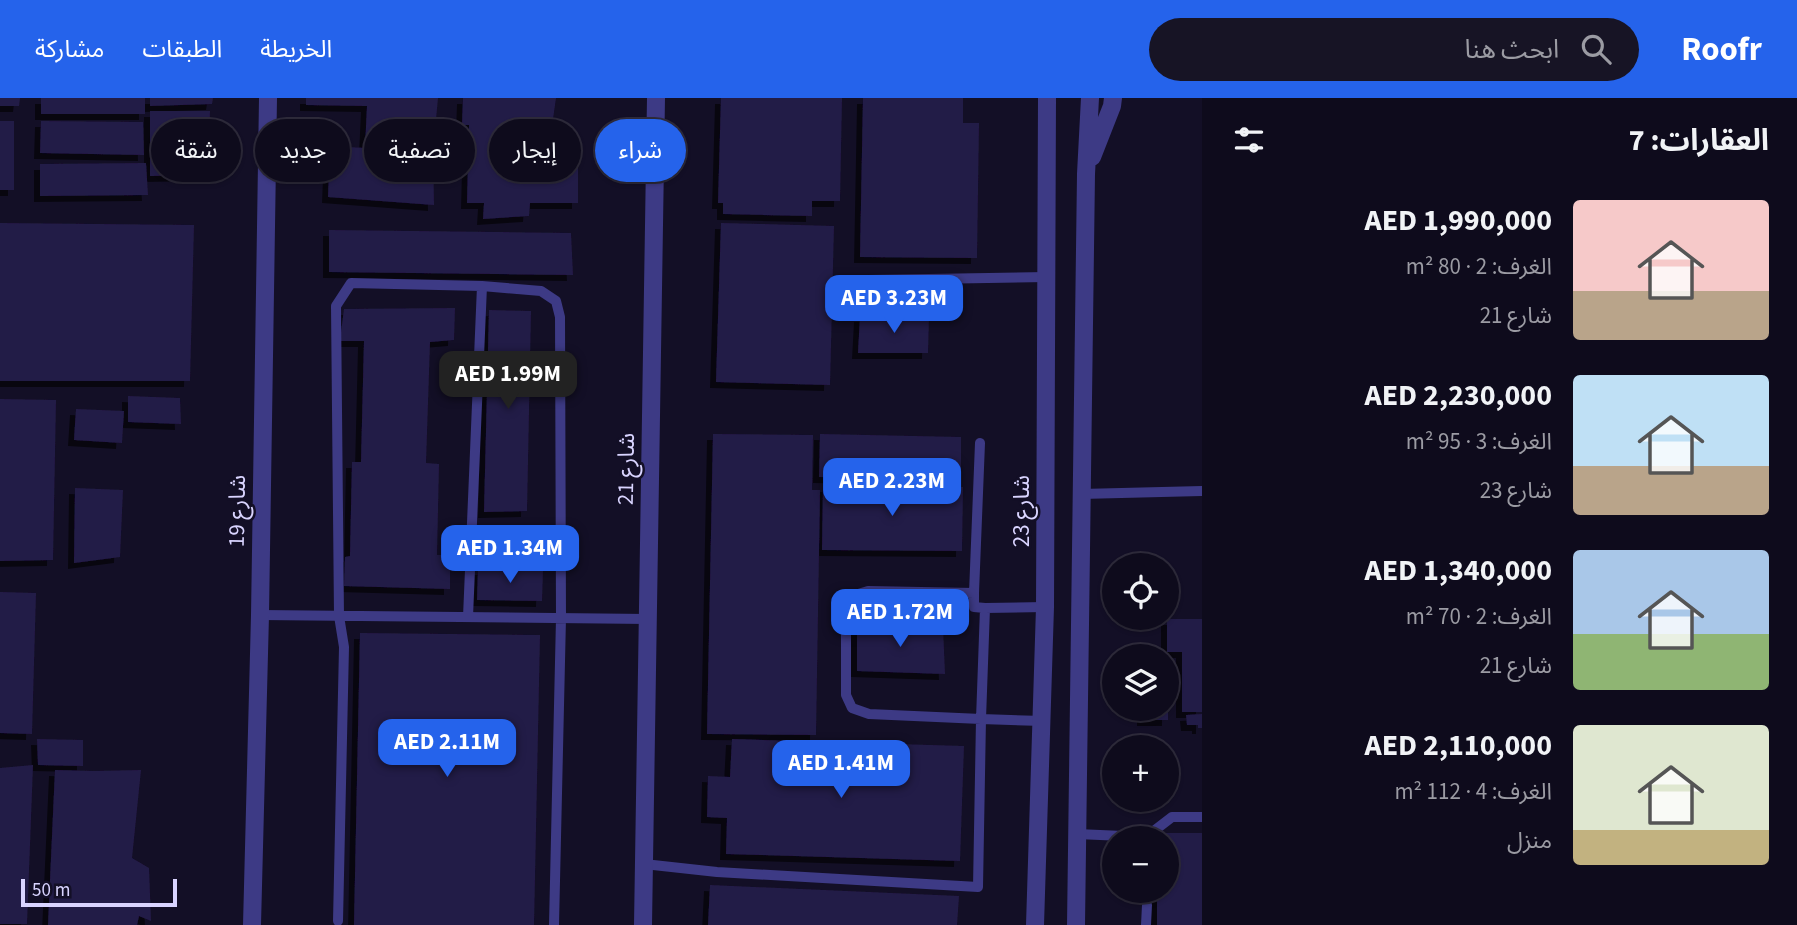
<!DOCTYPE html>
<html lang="ar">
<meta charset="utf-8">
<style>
body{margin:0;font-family:"Source Sans 3","Noto Sans Arabic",sans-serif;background:#171425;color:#f1f3f6;direction:rtl;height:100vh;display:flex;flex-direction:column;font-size:26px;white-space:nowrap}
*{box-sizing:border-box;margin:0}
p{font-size:23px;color:#9b9ba3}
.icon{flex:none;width:38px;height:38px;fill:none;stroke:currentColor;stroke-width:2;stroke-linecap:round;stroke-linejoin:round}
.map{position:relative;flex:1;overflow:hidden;direction:ltr}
.panel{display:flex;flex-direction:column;background:#0e0b1c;width:595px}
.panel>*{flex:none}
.banner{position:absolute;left:21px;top:21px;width:665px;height:63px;direction:rtl;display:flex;gap:14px}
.tools{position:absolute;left:1102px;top:455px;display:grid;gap:14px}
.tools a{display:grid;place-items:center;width:77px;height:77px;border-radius:50%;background:#0e0b1c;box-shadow:0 2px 5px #0004,0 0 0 2px #2e2b3b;font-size:35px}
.scale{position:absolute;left:21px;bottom:18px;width:156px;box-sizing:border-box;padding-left:7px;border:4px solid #d9d4ff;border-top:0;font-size:19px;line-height:24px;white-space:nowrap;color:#d9d4ff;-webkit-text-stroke:5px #130f26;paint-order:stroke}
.price{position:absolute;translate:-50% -60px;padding:0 16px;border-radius:14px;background:#2563eb;color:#fff;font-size:23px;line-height:46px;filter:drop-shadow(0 2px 4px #0008)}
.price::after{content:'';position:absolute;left:50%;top:42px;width:21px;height:16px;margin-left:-10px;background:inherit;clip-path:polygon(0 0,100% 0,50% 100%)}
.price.active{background:#222;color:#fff}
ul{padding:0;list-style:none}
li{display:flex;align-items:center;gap:21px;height:175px;padding:0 28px}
li span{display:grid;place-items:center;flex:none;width:196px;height:140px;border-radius:7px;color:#555}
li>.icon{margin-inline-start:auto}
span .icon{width:84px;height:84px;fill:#fffc;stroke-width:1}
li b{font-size:30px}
h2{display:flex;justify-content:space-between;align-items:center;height:84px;padding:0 28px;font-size:30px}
.chip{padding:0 24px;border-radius:32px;background:#0e0b1c;box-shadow:0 2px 5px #0004,0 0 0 2px #2e2b3b;font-size:24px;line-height:63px}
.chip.active{background:#2563eb;color:#fff}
header{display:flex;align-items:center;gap:42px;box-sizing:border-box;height:98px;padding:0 35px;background:#2563eb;color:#fff}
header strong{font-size:33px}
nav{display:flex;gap:38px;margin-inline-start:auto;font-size:24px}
.search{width:490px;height:63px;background:#171425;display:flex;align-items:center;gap:18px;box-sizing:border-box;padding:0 24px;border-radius:38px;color:#9b9ba3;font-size:26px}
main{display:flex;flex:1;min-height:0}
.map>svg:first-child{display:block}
.building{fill:#241b47;filter:url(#shadow)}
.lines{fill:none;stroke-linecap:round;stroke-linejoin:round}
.service{stroke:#3d3a85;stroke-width:10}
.minor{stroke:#3d3a85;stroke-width:18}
.labels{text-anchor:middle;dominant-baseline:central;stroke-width:5;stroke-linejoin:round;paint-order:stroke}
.street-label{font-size:23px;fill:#d9d4ff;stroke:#130f26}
</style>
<header>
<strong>Roofr</strong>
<div class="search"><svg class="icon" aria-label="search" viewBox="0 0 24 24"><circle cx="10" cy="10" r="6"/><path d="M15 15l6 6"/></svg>ابحث هنا</div>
<nav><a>الخريطة</a><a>الطبقات</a><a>مشاركة</a></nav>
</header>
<main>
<section class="panel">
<h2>العقارات: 7<svg class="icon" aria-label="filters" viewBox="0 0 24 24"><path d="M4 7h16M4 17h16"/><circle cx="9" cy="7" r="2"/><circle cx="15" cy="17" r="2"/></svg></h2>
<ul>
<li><span style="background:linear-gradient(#f6c9c9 65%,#b9a48a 0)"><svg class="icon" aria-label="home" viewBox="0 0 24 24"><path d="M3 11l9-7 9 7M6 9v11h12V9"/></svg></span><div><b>AED 1,990,000</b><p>الغرف: 2 · 80 m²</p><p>شارع 21</p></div></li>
<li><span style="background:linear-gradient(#bfe0f5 65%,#b9a48a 0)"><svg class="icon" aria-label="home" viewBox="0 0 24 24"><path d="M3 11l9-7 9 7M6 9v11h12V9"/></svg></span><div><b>AED 2,230,000</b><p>الغرف: 3 · 95 m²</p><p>شارع 23</p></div></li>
<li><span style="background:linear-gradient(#a9c7e8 60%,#8fb573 0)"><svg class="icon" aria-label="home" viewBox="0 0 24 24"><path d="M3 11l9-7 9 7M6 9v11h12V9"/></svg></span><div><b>AED 1,340,000</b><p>الغرف: 2 · 70 m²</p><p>شارع 21</p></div></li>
<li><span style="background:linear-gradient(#dfe7d0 75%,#c2b280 0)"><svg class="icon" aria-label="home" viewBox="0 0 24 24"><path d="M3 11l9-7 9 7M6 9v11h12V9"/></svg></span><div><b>AED 2,110,000</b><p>الغرف: 4 · 112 m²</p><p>منزل</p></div></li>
</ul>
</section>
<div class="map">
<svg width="1202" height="827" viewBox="0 0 1202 827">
<defs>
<filter id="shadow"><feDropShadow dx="-6" dy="6" stdDeviation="0" flood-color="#0009"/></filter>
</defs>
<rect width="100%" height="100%" fill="#130f26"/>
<path class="building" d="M0,0h20l-1,8h-19z
M41,0h104v16h-104z
M150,0h63l-1,6 -62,2z
M306,0h132l-5,53 1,54 -106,-8 2,-51 35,2 2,-42 -61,-1z
M463,0h93l-4,28h-6l-4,38 36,1v38h-48l-1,13 -46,3 1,-16h-17l2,-78h-7z
M721,0h121l-2,103h-28v15l-89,-2v-11h-5z
M863,0h100v25h16l-2,135 -117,-1z
M150,13h60l-2,64 -58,1z
M0,23h14v69h-14z
M41,23l102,1 1,33 -104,-2z
M146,65l2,32 -108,1v-32z
M0,125l194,2 -4,156h-190z
M721,125l113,3 -4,159 -114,-3z
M329,132l242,3 2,42 -244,-3z
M455,210l-1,32 -24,2 -4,121 13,1 -2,91h13v34l-106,-3 1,-29 5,-1 2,-94h9l3,-121h-24l4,-32z
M489,212l42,1 -4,200 -43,1z
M860,218h69l-1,37h-70z
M128,298l52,2 1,26 -53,-2z
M0,301l56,1 -3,160 -53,1z
M76,311l48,2 -2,32 -48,-3z
M713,336l100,1 -1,55h8l-4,245 -109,-1z
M820,336l141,3v43l-142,-3z
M823,388l140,1 -1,64 -140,-1z
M75,390l48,2 -3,67 -46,6z
M478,471l65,1 -1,31 -65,-1z
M0,494l36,1 -4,141 -32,-1z
M1167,521h35v93h-20v-60h-15z
M857,524l86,5 2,47 -88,-3z
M360,535l180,2 -6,290h-180z
M1143,611h25v11h-25z
M1202,616v14h-4v-3h-11l-1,-10z
M37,641l46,1v26l-45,-1z
M732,641l232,7 -4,115 -234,-7 1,-36 -20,-1 1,-41 22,1z
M33,667l-6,159h-27v-156z
M55,672l39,1 47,-1 -9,88 17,10 2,53 -12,-5 -2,9h-89z
M1158,735h44v92h-45v-34h10v-53h-9z
M710,787l249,11 -2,29h-249z"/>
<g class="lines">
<path class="service" d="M868,182l179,-3
M1081,396l121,-3
M974,495l6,-150
M985,510l60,-1
M260,517l388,4
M468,519l14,-331
M1077,736l69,3 26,-20h30
M644,766l73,8 261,15 3,-168 4,-111 -11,-1v-14l-106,-2 -13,4 -9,12v88l6,13 17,6 112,5 62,2
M338,823l6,-274 -5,-31 -3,-310 15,-23 131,3 59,5 15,10 4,16 1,301 -7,307
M1146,827l1,-20"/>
<path class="minor" d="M1092,59l20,-51 1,-8
M252,827l8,-310 8,-517
M643,827l13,-827
M1035,827l10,-318 2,-509
M1076,827l10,-751 4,-76"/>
</g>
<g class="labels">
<g class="street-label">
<text transform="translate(626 371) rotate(-89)">شارع 21</text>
<text transform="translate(237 413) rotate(-89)">شارع 19</text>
<text transform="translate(1021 413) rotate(-90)">شارع 23</text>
</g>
</g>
</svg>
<div class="tools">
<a><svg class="icon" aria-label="locate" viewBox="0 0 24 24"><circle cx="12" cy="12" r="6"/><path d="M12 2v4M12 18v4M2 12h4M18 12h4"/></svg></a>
<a><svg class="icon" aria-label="layers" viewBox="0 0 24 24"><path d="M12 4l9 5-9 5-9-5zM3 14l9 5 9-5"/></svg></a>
<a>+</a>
<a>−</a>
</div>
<div class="scale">50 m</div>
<b class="price" style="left:894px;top:237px">AED 3.23M</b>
<b class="price active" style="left:508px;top:313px">AED 1.99M</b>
<b class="price" style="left:892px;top:420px">AED 2.23M</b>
<b class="price" style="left:510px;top:487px">AED 1.34M</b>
<b class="price" style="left:900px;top:551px">AED 1.72M</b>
<b class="price" style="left:447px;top:681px">AED 2.11M</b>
<b class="price" style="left:841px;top:702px">AED 1.41M</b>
<div class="banner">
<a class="chip active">شراء</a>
<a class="chip">إيجار</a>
<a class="chip">تصفية</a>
<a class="chip">جديد</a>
<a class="chip">شقة</a>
</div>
</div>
</main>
